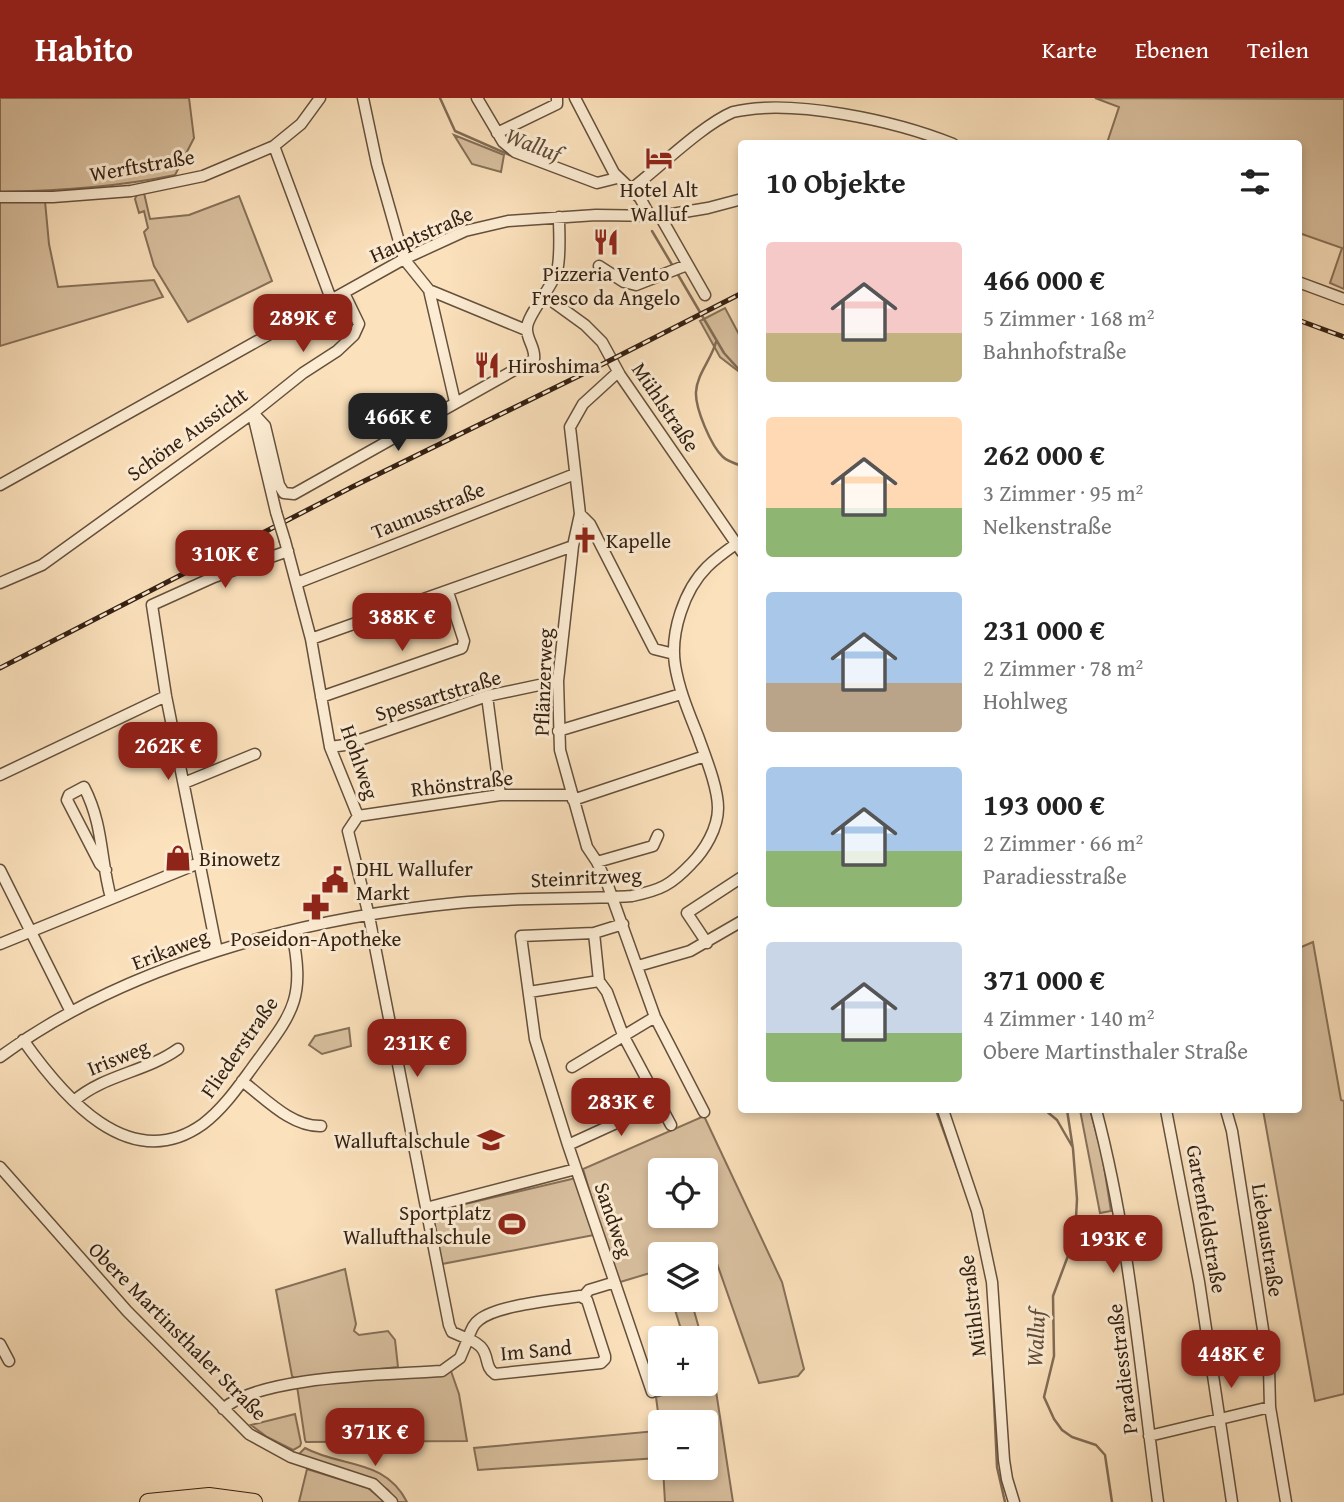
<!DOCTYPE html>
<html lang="de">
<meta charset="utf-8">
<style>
body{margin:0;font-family:"Gentium Book Plus",serif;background:#f2f2f2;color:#222;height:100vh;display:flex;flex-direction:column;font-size:26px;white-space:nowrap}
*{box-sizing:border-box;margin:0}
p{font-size:23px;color:#767676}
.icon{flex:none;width:38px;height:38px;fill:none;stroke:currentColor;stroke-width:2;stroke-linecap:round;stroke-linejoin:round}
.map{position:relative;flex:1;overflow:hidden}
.sheet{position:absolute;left:738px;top:42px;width:564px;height:973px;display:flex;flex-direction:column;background:#fff;border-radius:7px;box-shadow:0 4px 10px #0003}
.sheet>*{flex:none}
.controls{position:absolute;left:648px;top:1060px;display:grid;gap:14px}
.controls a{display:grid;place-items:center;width:70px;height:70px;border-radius:7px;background:#fff;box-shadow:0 4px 10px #0003;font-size:35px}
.price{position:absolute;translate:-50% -60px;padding:0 16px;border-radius:14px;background:#8f2418;color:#fff;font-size:23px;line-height:46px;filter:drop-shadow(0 2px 4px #0008)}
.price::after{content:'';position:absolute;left:50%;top:42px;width:21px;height:16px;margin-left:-10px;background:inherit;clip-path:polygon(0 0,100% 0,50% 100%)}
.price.on{background:#222;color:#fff}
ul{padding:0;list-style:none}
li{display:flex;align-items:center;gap:21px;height:175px;padding:0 28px}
li span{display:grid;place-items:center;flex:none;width:196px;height:140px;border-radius:7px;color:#555}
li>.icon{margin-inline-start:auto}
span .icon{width:84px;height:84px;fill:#fffc;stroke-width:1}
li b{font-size:30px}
h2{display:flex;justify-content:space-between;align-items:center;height:84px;padding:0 28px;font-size:30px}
header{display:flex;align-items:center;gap:42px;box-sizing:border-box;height:98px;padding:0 35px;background:#8f2418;color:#fff}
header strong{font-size:33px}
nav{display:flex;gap:38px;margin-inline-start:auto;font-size:24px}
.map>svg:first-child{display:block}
.green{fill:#d9c09f;stroke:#867058;stroke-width:2;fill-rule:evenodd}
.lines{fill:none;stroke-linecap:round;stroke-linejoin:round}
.stream{stroke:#826c55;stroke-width:2.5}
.minor-casing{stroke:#65503c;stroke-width:13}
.highway-casing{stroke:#331f12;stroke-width:18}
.minor{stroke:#fcecd3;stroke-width:10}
.highway{stroke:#fbe1bc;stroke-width:16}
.rail-casing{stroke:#331f12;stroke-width:5}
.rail{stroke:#fcecd3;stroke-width:2.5;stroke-dasharray:8;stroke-linecap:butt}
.minor-bridge-casing{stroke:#65503c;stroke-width:13;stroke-linecap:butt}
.minor-bridge{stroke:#fcecd3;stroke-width:10}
.labels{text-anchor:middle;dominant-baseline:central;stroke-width:6;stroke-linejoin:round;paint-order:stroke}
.street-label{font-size:21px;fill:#331f12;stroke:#fcecd3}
.poi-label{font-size:21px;fill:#331f12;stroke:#fcecd3;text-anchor:start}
.water-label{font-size:23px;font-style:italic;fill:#614c39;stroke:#fcecd3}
</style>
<header>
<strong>Habito</strong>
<nav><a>Karte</a><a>Ebenen</a><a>Teilen</a></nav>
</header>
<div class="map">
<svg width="1344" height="1404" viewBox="0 0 1344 1404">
<rect width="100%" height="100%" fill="#fbe1bc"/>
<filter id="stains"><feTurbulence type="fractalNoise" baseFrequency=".00286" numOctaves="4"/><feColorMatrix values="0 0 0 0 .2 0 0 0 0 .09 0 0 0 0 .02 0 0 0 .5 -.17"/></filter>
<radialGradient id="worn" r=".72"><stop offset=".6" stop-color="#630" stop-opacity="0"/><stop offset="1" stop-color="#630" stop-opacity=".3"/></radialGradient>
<path class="green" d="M0,0h189l5,40 -19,37c-58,12 -116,16 -175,17z
M1095,0l249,1v190l-14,-6 12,-35 -43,-15 -1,-89 -191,-1 12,-36z
M454,37l50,20 -3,17 -29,-8z
M144,95l6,26 39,-4 50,-19 33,85 -84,41 -34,-56 -10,-34 4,-4 -4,-17 -5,2 -4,-14 2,-5z
M45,103l4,43 9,43 96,-7 9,17 -163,49v-144z
M725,210l17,32v34l-22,-17 -20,-36z
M1313,844l28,158 3,1v293l-29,7 -52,-291h35l1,-162z
M349,930l2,18 -29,8 -13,-9 6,-9z
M1080,1012h10l12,44 9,57 -11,2z
M704,1018l78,166 22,87 -6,7 -39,7 -45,-128 -9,2v-2h-45v15l-43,13 -34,-114zM660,1073h45v45h-45z
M576,1080l18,57 -152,29 -11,-52z
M345,1171l11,55 -2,7 5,4 29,-4 7,9 3,27 -103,11 -3,-2 -16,-86z
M672,1202h19l11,39h-18z
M451,1273l8,23 8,47 -161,1 -1,-2 -8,-54z
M716,1293l17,111h-68l-2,-34h42v-45h-45v5l-4,-31 13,-4z
M295,1316l6,29 -1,3 -7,4 -26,-13 -16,-12z
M656,1333l2,27 -180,12 -4,-22z
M305,1350c37,20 80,10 102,54h-10l-9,-12 -10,-7 -81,-27z
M307,1371l61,19 17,14h-86z"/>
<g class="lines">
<path class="stream" d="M440,0l15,33 55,24
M652,133l22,37
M677,175l47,80 18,20
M716,244c-5,18 -19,32 -20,50 -1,16 15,54 27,65 4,4 13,7 19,9
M936,1012l32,88
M1045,1012l12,10 15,26
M1067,1012l6,39 4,50 -2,38 -22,59 1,60 -10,41 10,22 8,11 10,7 24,8 9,10 7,47
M992,1258l5,111 8,35"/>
<g class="minor-casing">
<path id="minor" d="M363,0l14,66 27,95 25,31 26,112
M477,0l26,44 12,10 82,31 20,-5
M575,0l39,75 26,25 10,18
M497,35l60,-29v-6
M274,48l57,153
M630,92c29,-22 72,-65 103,-78 59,-14 163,9 220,32
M0,99h53l78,-6 72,-15 71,-30 27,-22 19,-26
M660,118l45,79
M599,168l25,16 12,3 51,-20
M1298,184l46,17
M429,192l97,40
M545,198l40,29 17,17 18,33 122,177
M618,274l-35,32 -13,23 10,87 -7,32 -15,135 2,69 27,97 10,15 10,21 48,134 49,95
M253,315l12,13 14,59 5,8 10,1 240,-135c2,-11 -8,-20 -7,-31 0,-13 25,-40 30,-57 4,-16 2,-38 2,-54
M253,317l23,97
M0,387l404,-226 61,-28 43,-10 88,-6 64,1 48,-8 34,-9
M580,416l10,10 64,125 20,5
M0,485l42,-18 211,-152 50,-40 34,-22 17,-16 5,-11 -15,-31
M297,485l278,-109
M311,541l262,-93
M487,598l13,99
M321,599l141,-49 2,-7 -16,-49
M558,633l123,-37
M330,649l15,-2 142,-49 71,-15
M0,677l166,-79
M184,685l71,-29
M573,702l132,-44
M358,718l142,-21h71
M597,764l56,-16 5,-11
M0,772l71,142
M106,772l-6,-6 -33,-64 2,-5 15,-8c20,39 16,72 27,111
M623,826l-29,9 -73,3 14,103 33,106 84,247
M594,835l5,48
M707,845l-20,-30 55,-36
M0,846l199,-81
M217,853l-51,-255 -14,-91 62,-28 74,-26
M638,868l52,-15 52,-30
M529,894l70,-11 8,11 16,43 48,90
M23,942c39,55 106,137 180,84 20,-15 35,-37 49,-56 40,-55 54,-66 40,-136
M0,959c126,-93 303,-139 457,-154 58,-6 117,-3 175,-7 29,-6 39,-11 59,-32 14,-14 27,-36 27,-56 0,-21 -13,-52 -20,-72 -9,-23 -19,-46 -23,-71 -5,-32 9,-75 32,-98 9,-9 19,-16 29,-23
M572,969l83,-50
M242,983c23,17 49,46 79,45
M74,1003c29,-26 72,-29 104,-52
M943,1012l34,101 15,71 12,178 3,19 7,23
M1096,1012c34,129 44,260 62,392
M1166,1012l33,172 33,220
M1226,1012l6,21 37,237 1,39 16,95
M568,1047l92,-42
M0,1069l127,144 122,123 42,23 82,27 19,18
M426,1110l150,-39
M580,1198l7,4 18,56v3l-4,4 -106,11c-14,-9 -1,-25 -27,-35 2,-7 5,-15 11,-19 18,-15 77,-20 101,-24z
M583,1199l6,-7 23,-7
M0,1246l9,17
M223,1311c38,-34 165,-34 219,-38l18,-13 8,-19 -16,-7 -3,-7 -80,-409 -21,-85 10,-15 -28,-69 -19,-108 -26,-98
M1149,1338l121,-29"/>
</g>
<g class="highway-casing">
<path id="highway" d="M148,1404l61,-6 45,6"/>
</g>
<use href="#minor" class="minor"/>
<use href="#highway" class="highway"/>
<g class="rail-casing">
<path id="rail" d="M1298,222l46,17
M0,570l352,-181 241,-118 149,-76"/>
</g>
<use href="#rail" class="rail"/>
<g class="minor-bridge-casing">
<path id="minor-bridge" d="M276,414l9,29"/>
</g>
<use href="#minor-bridge" class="minor-bridge"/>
</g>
<defs>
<g id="hotel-bare" transform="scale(2.1)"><path d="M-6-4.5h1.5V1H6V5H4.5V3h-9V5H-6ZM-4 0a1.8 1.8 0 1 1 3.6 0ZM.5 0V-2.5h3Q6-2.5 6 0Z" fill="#8f2418" stroke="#fcecd3" stroke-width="2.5" paint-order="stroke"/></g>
<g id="restaurant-bare" transform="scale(2.1)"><path d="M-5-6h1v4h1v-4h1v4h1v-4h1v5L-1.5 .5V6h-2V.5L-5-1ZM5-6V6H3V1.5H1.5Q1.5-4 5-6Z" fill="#8f2418" stroke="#fcecd3" stroke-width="2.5" paint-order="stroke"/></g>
<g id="church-bare" transform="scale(2.1)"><path d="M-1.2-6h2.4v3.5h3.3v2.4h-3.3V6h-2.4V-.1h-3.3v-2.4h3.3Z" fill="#8f2418" stroke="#fcecd3" stroke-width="2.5" paint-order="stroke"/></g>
<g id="shop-bare" transform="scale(2.1)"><path d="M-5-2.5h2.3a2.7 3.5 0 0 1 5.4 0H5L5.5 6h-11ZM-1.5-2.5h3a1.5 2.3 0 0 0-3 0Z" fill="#8f2418" stroke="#fcecd3" stroke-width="2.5" paint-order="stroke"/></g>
<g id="civic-bare" transform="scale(2.1)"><path d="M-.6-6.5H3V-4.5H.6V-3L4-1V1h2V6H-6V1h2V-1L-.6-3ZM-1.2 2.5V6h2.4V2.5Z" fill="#8f2418" stroke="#fcecd3" stroke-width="2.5" paint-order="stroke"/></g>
<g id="pharmacy-bare" transform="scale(2.1)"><path d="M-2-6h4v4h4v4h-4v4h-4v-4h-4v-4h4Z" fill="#8f2418" stroke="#fcecd3" stroke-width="2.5" paint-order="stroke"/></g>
<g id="school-bare" transform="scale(2.1)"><path d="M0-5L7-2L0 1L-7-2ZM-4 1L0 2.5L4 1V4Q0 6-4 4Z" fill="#8f2418" stroke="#fcecd3" stroke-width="2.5" paint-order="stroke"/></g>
<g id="stadium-bare" transform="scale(2.1)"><path d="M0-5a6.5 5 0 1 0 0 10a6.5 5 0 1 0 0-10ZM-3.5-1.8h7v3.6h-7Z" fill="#8f2418" stroke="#fcecd3" stroke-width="2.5" paint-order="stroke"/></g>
</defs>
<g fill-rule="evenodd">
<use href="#hotel-bare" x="659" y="60"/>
<use href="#restaurant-bare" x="606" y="144"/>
<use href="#restaurant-bare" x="487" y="267"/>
<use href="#church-bare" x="585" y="442"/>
<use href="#shop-bare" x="178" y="760"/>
<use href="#civic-bare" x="335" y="782"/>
<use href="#pharmacy-bare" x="316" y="809"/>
<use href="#school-bare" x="491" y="1042"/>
<use href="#stadium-bare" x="512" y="1126"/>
</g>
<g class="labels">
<g class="street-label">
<text transform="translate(142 67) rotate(-10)">Werftstraße</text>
<text transform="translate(421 136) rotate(-24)">Hauptstraße</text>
<text transform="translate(666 309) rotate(56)">Mühlstraße</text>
<text transform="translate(187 336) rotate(-36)">Schöne Aussicht</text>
<text transform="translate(428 412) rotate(-22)">Taunusstraße</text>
<text transform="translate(543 584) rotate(-88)">Pflänzerweg</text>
<text transform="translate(438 597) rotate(-17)">Spessartstraße</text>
<text transform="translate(360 664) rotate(71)">Hohlweg</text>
<text transform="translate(462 685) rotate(-7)">Rhönstraße</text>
<text transform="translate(586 779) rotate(-3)">Steinritzweg</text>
<text transform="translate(170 851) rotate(-21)">Erikaweg</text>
<text transform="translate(239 949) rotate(-55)">Fliederstraße</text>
<text transform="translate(118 959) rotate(-22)">Irisweg</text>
<text transform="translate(1207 1121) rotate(80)">Gartenfeldstraße</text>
<text transform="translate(614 1122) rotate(71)">Sandweg</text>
<text transform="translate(1268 1142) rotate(81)">Liebaustraße</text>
<text transform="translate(972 1208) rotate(-97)">Mühlstraße</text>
<text transform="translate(178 1233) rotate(45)">Obere Martinsthaler Straße</text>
<text transform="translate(536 1252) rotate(-5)">Im Sand</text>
<text transform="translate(1122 1271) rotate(-97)">Paradiesstraße</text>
</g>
<g class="poi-label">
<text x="659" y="91" text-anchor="middle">Hotel Alt<tspan x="659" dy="24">Walluf</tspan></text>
<text x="606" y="175" text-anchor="middle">Pizzeria Vento<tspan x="606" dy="24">Fresco da Angelo</tspan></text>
<text x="508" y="267">Hiroshima</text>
<text x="606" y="442">Kapelle</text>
<text x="199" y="760">Binowetz</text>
<text x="356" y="770">DHL Wallufer<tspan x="356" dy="24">Markt</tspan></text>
<text x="316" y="840" text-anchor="middle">Poseidon-Apotheke</text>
<text x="470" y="1042" text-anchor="end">Walluftalschule</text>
<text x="491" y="1114" text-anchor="end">Sportplatz<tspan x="491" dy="24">Wallufthalschule</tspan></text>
</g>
<g class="water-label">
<text transform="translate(534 46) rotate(21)">Walluf</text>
<text transform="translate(1035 1240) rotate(-87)">Walluf</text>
</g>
</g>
<rect width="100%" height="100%" filter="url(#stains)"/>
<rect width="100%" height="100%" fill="url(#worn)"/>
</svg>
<div class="controls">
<a><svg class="icon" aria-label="locate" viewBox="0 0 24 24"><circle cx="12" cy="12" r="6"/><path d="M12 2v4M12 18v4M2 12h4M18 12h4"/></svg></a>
<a><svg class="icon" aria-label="layers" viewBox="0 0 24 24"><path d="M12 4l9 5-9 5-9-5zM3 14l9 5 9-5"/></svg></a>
<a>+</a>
<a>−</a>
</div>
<b class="price" style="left:303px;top:256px">289K €</b>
<b class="price on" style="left:398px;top:355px">466K €</b>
<b class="price" style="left:225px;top:492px">310K €</b>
<b class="price" style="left:402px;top:555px">388K €</b>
<b class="price" style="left:168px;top:684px">262K €</b>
<b class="price" style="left:417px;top:981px">231K €</b>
<b class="price" style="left:621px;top:1040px">283K €</b>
<b class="price" style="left:1113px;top:1177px">193K €</b>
<b class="price" style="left:1231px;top:1292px">448K €</b>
<b class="price" style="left:375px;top:1370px">371K €</b>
<section class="sheet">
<h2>10 Objekte<svg class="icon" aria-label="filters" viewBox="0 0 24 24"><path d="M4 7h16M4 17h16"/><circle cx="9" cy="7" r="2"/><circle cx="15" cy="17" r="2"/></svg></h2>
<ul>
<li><span style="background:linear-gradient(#f6c9c9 65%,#c2b280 0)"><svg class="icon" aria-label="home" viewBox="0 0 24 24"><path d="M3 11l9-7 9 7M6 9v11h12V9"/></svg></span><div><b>466 000 €</b><p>5 Zimmer · 168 m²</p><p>Bahnhofstraße</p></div></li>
<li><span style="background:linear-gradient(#ffd9b3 65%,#8fb573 0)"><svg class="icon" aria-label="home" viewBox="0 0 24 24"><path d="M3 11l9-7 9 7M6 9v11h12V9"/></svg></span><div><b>262 000 €</b><p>3 Zimmer · 95 m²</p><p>Nelkenstraße</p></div></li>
<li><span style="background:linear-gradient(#a9c7e8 65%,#b9a48a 0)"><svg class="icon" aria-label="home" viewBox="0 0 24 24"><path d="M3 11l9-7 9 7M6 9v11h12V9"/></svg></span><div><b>231 000 €</b><p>2 Zimmer · 78 m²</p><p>Hohlweg</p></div></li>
<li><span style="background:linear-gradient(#a9c7e8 60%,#8fb573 0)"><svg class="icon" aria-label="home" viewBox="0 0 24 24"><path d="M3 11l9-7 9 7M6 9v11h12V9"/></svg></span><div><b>193 000 €</b><p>2 Zimmer · 66 m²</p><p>Paradiesstraße</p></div></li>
<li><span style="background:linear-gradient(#c9d6e8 65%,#8fb573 0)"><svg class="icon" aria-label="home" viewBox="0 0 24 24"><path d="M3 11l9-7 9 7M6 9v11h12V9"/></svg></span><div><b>371 000 €</b><p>4 Zimmer · 140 m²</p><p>Obere Martinsthaler Straße</p></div></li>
</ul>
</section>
</div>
